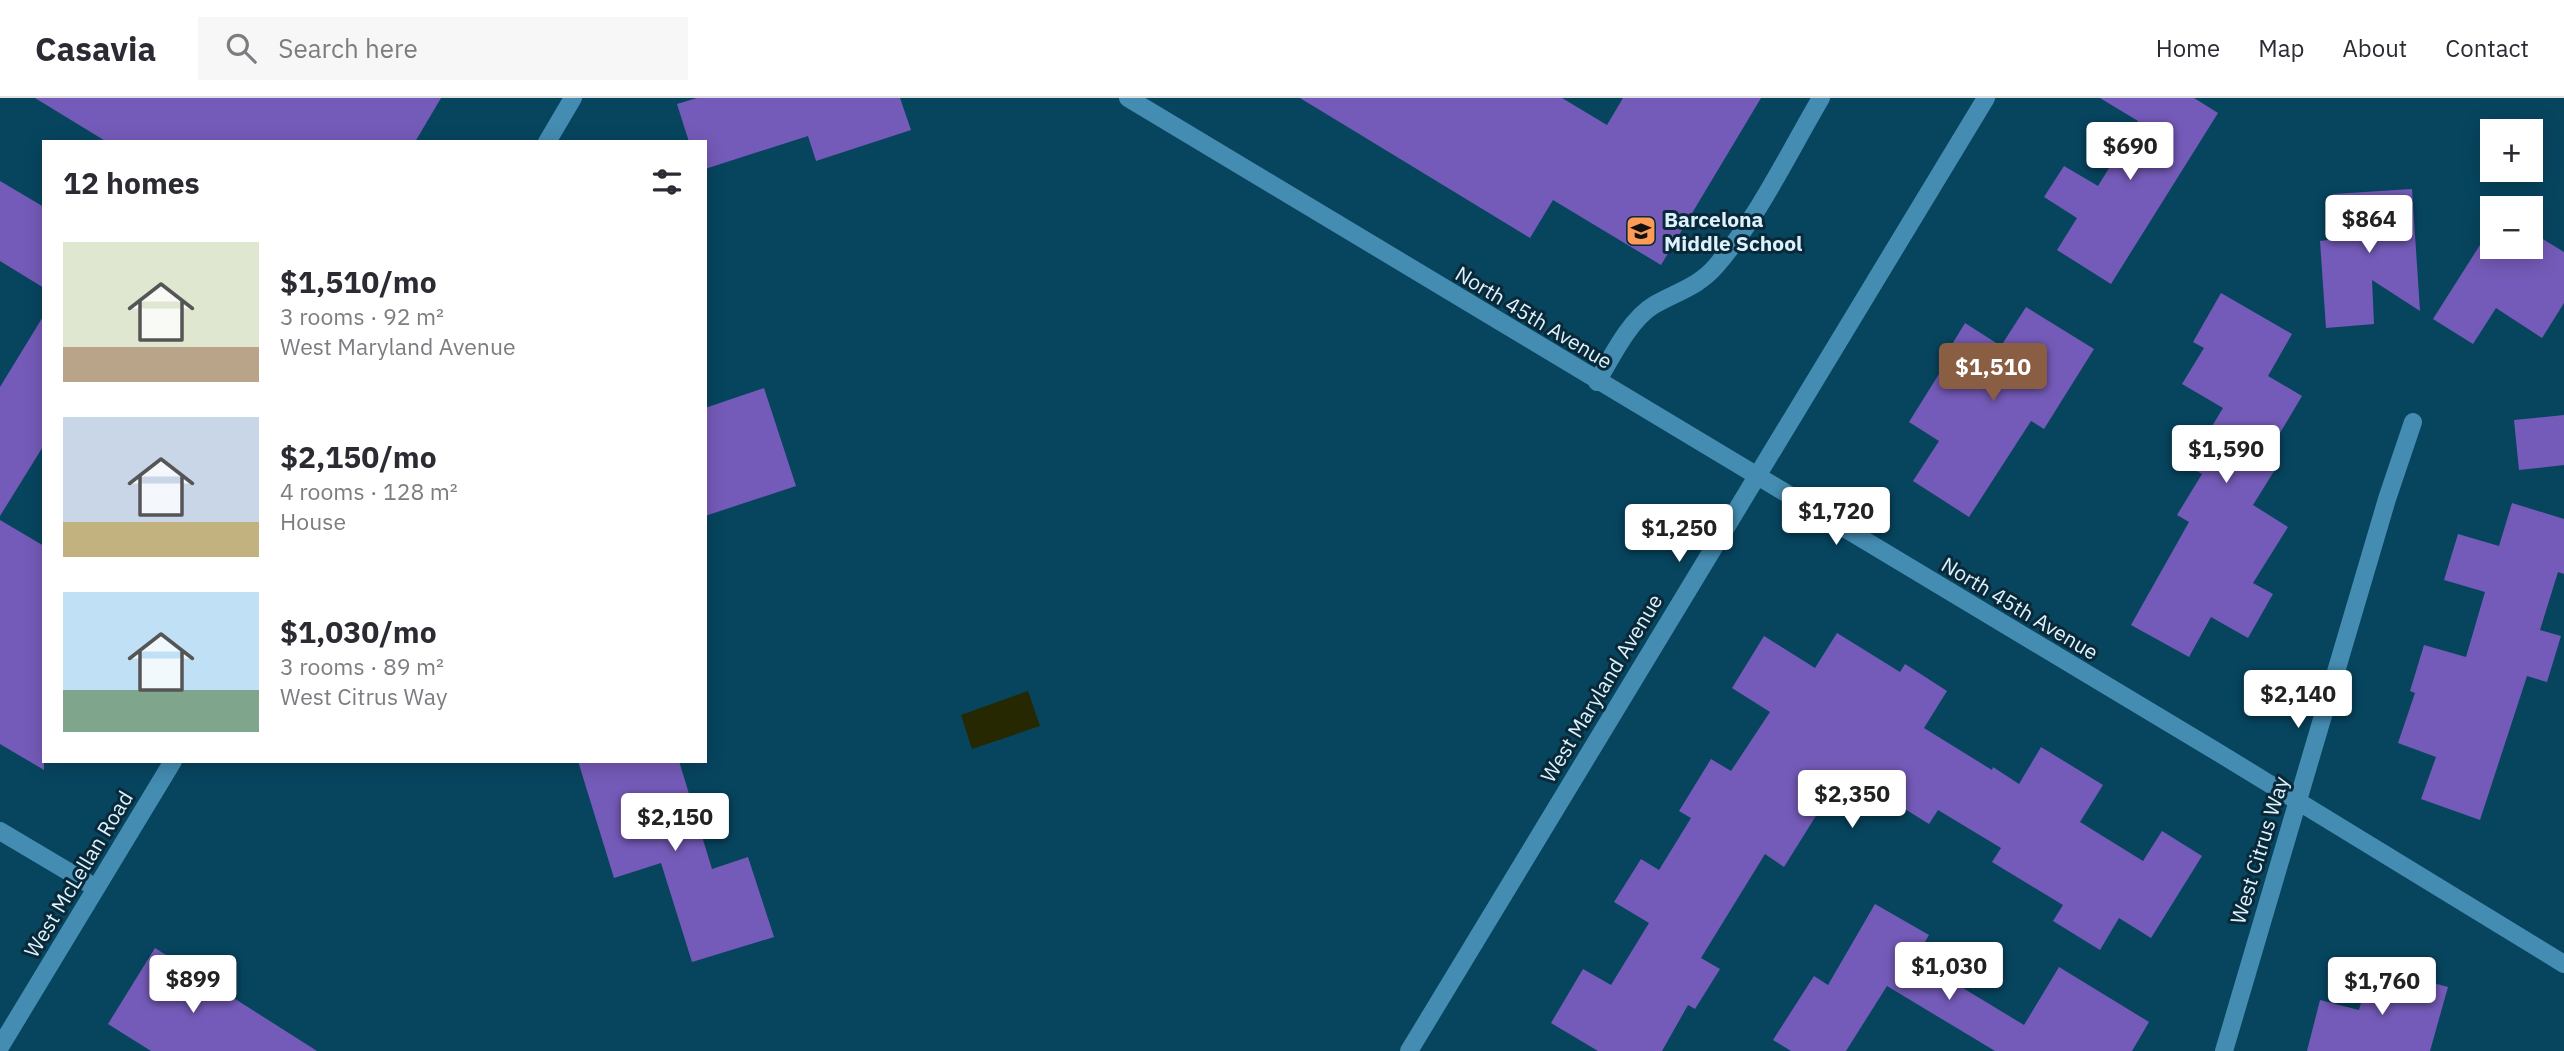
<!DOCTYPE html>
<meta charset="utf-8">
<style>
body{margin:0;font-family:"IBM Plex Sans",sans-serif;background:#f7f7f7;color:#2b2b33;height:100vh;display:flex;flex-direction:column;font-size:26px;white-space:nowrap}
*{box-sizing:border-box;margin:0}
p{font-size:23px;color:#7c7c81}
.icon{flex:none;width:38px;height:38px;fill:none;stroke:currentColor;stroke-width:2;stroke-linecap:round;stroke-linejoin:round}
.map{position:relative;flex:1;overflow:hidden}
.panel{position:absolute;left:42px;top:42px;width:665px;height:623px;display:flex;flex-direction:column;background:#fff;border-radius:0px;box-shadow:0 4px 18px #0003}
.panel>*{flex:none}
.tools{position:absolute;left:2480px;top:21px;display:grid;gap:14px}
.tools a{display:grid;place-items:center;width:63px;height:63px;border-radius:0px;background:#fff;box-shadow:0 4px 18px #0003;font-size:35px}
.price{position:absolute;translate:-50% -60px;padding:0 16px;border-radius:7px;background:#fff;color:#222;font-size:23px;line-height:46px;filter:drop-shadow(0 2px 4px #0008)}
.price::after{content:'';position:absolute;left:50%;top:42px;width:21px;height:16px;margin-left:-10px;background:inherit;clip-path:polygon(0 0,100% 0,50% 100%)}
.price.selected{background:#8a5e43;color:#fff}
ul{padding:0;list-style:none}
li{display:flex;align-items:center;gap:21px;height:175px;padding:0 21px}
li span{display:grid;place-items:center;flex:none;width:196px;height:140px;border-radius:0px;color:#555}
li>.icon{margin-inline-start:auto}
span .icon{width:84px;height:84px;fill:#fffc;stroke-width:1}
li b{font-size:30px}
h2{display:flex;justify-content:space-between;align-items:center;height:84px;padding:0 21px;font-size:30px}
header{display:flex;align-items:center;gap:42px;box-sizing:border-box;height:98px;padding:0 35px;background:#fff;border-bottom:2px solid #e1e1e2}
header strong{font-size:33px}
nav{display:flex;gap:38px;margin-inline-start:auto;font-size:24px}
.search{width:490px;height:63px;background:#f7f7f7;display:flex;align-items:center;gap:18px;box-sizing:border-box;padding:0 24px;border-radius:0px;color:#7c7c81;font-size:26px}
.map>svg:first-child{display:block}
.water{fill:#262802}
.building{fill:#755bb9}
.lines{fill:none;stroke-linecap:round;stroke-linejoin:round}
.minor{stroke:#458cb2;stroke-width:18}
.labels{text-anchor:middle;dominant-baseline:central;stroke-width:6;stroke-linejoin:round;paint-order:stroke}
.poi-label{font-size:21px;font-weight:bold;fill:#ddf2fe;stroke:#0a2938;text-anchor:start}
.street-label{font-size:21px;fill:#ddf2fe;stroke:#0a2938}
</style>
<header>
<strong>Casavia</strong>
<div class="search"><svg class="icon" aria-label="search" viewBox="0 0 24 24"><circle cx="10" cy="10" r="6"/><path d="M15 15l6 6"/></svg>Search here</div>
<nav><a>Home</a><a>Map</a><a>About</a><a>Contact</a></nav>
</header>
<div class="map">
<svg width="2564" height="953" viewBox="0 0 2564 953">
<rect width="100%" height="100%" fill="#07455f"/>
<path class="water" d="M1028,593l12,35 -68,23 -11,-34z"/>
<path class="building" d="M35,0h406l-26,44h-308z
M697,0h203l11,32 -95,31 -8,-25 -103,33v-27h-16l-12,-38z
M1300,0h262l45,27 16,-27h138l-100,167 -108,-65 -23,38z
M2100,0h94l24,15 -107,171 -54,-34 20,-32 -33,-21 20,-31 34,20 40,-65z
M0,83l44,26v81l-44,-27z
M2412,91l8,122 -48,-31 2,44 -48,4 -6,-87 16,-2 -3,-45z
M2492,128v21h38v-16l34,21v51l-22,35 -46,-30 -23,36 -40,-25z
M2221,195l71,41 -24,42 34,20 -38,64 12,8 -23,37 35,22 -35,56 20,11 -25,44 -37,-21 -22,40 -58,-32 58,-103 -12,-7 25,-41 -14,-8 35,-58 -41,-24 22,-36 -11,-6z
M2026,209l68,42 -50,80 -13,-8 -62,96 -56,-36 26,-40 -30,-19 35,-56 -4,-2 25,-41 36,23z
M44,217v130l-44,71v-129z
M764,290l32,98 -91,30v-108z
M2564,317v50l-45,5 -5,-50z
M2512,405l52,16v55l-6,-2 -18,58 21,6 -14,46 -20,-6 -47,144 -59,-21 15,-42 -38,-14 17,-50 -5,-2 14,-46 42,12 19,-65 -41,-12 14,-46 41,12z
M0,422l44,26v224l-44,-26z
M1837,535l63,39 5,-8 42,27 -23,37 68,42 1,-3 26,17 22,-37 62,38 -23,37 63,39 19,-30 40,25 -51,82 -32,-20 -19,32 -47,-29 10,-16 -71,-43 9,-14 -63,-38 -9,14 -85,-53 -60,96 -19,-13 -64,104 19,11 -25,40 -7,-4 -26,46h-64l-47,-28 32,-54 28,16 38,-62 -35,-21 27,-43 18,11 32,-52 -12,-7 32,-52 20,12 39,-59 -38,-24 32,-52 51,32z
M578,663h101l33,108 36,-12 26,80 -82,25 -31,-99 -47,15z
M1875,806l54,31 -14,24 109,66 35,-58 90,55 -17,29h-137l-108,-65 -41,65h-55l-18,-11 41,-64 14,9z
M155,850l162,103h-166l-43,-27z
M2371,868l77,21 -18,64h-123l13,-51 39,10z"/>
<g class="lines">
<path class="minor" d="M1128,0l1091,655 345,211
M547,44l26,-44
M1597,284c14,-24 33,-63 57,-77 22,-13 44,-18 62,-39 43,-50 72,-112 105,-168
M0,733l96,57
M0,949l173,-286
M1409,953l577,-953
M2224,953l163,-552 26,-77"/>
</g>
<defs>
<g id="school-square" transform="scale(1.575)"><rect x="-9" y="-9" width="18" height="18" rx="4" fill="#fe9c57" stroke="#0a2938"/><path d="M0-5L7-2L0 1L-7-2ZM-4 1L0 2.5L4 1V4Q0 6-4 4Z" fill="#111"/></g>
</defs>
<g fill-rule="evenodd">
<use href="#school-square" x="1641" y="133"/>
</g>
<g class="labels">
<g class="poi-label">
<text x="1664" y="121">Barcelona<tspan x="1664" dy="24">Middle School</tspan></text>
</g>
<g class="street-label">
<text transform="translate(1534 219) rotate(31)">North 45th Avenue</text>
<text transform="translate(2020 510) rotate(31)">North 45th Avenue</text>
<text transform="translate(1601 590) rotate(-59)">West Maryland Avenue</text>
<text transform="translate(2259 752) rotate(-73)">West Citrus Way</text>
<text transform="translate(78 776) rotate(-59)">West McLellan Road</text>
</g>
</g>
</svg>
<div class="tools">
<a>+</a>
<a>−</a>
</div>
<b class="price" style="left:2130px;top:84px">$690</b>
<b class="price" style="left:2369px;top:157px">$864</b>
<b class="price selected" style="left:1993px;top:305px">$1,510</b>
<b class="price" style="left:2226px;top:387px">$1,590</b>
<b class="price" style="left:1836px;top:449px">$1,720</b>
<b class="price" style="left:1679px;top:466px">$1,250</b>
<b class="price" style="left:2298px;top:632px">$2,140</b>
<b class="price" style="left:1852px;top:732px">$2,350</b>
<b class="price" style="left:675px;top:755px">$2,150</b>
<b class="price" style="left:1949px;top:904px">$1,030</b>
<b class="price" style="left:193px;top:917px">$899</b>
<b class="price" style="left:2382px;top:919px">$1,760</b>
<section class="panel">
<h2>12 homes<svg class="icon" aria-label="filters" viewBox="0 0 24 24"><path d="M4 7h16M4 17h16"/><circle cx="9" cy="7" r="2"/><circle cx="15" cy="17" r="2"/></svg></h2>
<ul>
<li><span style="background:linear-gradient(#dfe7d0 75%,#b9a48a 0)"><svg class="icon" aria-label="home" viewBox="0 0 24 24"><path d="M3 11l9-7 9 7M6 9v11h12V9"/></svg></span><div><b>$1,510/mo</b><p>3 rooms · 92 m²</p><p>West Maryland Avenue</p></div></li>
<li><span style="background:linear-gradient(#c9d6e8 75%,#c2b280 0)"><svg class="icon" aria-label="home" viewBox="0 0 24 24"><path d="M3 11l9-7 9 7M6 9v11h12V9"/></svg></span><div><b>$2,150/mo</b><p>4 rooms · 128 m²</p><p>House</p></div></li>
<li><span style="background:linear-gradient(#bfe0f5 70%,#7fa58c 0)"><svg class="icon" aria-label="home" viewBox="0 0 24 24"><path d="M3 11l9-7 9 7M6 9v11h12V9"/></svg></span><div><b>$1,030/mo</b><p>3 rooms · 89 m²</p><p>West Citrus Way</p></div></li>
</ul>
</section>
</div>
